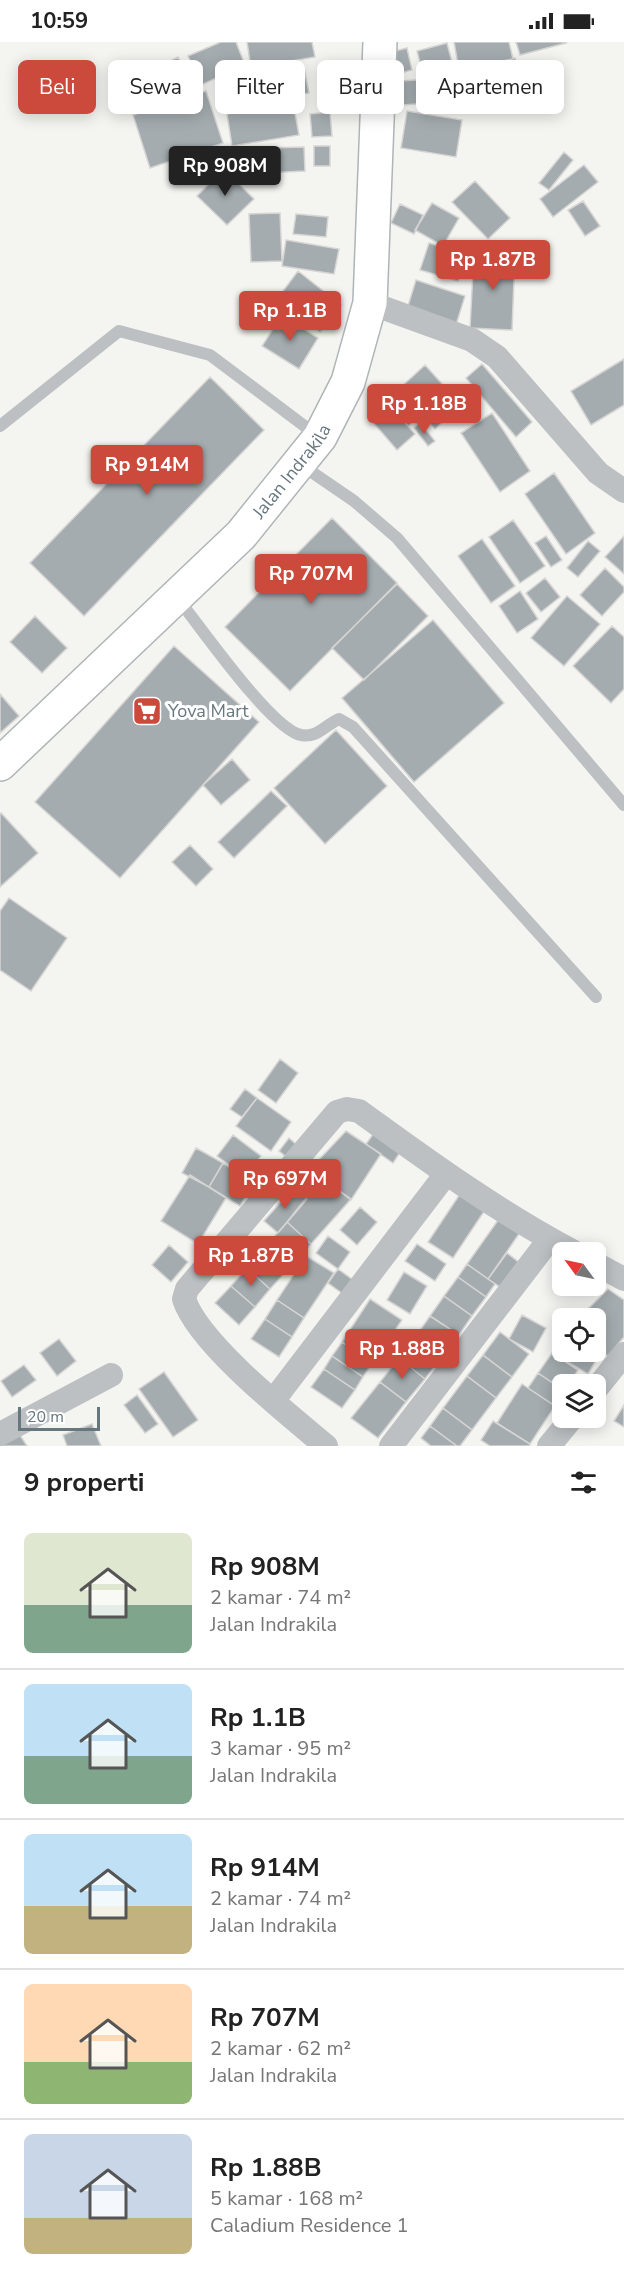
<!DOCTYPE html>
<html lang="id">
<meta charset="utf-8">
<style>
body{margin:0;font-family:"Nunito Sans",sans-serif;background:#f6f6f6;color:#222;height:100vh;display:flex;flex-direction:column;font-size:22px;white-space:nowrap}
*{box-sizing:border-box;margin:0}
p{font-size:20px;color:#767676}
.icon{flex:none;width:33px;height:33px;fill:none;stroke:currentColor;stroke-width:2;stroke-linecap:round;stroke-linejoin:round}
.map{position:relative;height:1404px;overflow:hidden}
.details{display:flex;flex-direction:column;background:#fff;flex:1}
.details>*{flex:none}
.guide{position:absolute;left:18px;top:18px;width:588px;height:54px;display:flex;gap:12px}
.needle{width:39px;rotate:303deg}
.buttons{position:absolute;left:552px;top:1200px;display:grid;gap:12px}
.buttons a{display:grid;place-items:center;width:54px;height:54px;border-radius:9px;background:#fff;box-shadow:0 3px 15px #0003;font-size:30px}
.scale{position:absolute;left:18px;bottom:15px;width:82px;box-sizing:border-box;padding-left:6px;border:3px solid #67777e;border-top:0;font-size:16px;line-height:21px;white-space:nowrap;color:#67777e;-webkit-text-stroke:4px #fff;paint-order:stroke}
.price{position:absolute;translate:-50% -51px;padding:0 14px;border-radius:6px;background:#cb4a3b;color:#fff;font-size:20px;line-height:39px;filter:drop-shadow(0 2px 3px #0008)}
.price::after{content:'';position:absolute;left:50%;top:36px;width:18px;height:14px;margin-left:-9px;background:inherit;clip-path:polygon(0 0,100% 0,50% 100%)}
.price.active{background:#222;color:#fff}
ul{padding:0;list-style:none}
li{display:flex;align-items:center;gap:18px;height:150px;padding:0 24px}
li+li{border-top:2px solid #e0e0e0}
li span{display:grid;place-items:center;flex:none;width:168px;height:120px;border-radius:9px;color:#555}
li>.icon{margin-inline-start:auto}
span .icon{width:72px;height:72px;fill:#fffc;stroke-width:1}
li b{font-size:26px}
h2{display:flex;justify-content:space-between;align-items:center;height:72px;padding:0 24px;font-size:26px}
.chip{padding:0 21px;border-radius:9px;background:#fff;box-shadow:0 3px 15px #0003;font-size:21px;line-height:54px}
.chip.active{background:#cb4a3b;color:#fff}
.status{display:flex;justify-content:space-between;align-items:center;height:42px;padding:0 30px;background:#fff;direction:ltr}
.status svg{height:16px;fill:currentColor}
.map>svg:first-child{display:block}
.building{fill:#a4acaf;stroke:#d6d5d4;stroke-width:1.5}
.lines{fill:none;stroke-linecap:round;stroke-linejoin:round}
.secondary-casing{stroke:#afb4b7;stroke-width:36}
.lane{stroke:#bcc0c2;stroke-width:12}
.street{stroke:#bcc0c2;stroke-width:24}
.secondary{stroke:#fff;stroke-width:33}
.labels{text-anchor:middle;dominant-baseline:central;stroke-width:6;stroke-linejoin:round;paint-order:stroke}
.street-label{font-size:18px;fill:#67777e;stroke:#fff}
.poi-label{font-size:18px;fill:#67777e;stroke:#fff;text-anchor:start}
</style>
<div class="status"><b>10:59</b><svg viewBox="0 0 49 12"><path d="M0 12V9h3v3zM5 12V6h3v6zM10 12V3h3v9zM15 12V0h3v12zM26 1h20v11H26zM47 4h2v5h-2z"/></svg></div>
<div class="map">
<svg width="624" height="1404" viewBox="0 0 624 1404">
<rect width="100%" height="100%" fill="#f4f4f1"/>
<path class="building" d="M221,0h15l9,23 -44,20 -13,-29z
M247,0h65l3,15 -64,11z
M454,0h55l4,17 -54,11z
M516,0h49l1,1 -46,12z
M447,1l6,23 -30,8 -6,-23z
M407,6l5,22 -23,6 -6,-22z
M178,15l11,23 -56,29 -11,-23z
M515,16l9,34 -10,3 -10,-34z
M498,23l6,30 -51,10 -5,-30z
M304,26l5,25 -80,16 -5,-25z
M431,37l2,24 -47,3 -1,-24z
M206,49l17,52 -73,25 -17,-53z
M293,60l6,33 -67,11 -5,-32z
M407,69l55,9 -6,37 -55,-9z
M330,70l2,24 -20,1 -2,-23z
M314,104h16v20h-16z
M304,105l1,24 -41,2v-25z
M564,110l9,8 -24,30 -10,-7z
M584,123l14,17 -45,35 -13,-18z
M224,127l30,30 -27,26 -30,-29z
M475,139l35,37 -22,21 -36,-37z
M583,159l17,25 -15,10 -17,-26z
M432,161l27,15 -16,28 -28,-16z
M400,162l23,11 -9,19 -23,-11z
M280,171l2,48 -31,1 -2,-48z
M296,172l32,3 -2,20 -33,-3z
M286,198l53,9 -5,25 -52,-8z
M429,201l37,11 -8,27 -38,-11z
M474,210l41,2 -3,76 -42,-2z
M298,229l43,34 -21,27 -43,-33z
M416,238l49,16 -9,29 -49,-16z
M282,273l36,23 -19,31 -37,-23z
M624,317v46l-33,20 -20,-34z
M482,322l50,58 -16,15 -50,-59z
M425,323l36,40 -26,24 -36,-40z
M210,335l54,53 -180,186 -54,-53z
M397,351l22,23 -11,10 -22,-23z
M389,362l26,30 -18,16 -26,-30z
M492,371l38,58 -30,21 -39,-59z
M420,381l15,18 -7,5 -14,-18z
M554,431l41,60 -29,21 -41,-60z
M332,476l65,65 -107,108 -65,-64z
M513,478l32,46 -25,17 -31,-46z
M546,494l16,24 -11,7 -16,-24z
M624,494v38l-19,-17z
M482,497l33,47 -24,17 -33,-47z
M588,499l12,10 -22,26 -11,-9z
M605,526l19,19v5l-22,24 -22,-21z
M545,536l15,19 -19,15 -15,-19z
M397,542l31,32 -64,64 -32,-32z
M520,549l18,28 -21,14 -18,-27z
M567,554l33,28 -36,42 -33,-28z
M35,574l32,32 -25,25 -32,-31z
M433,578l71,83 -90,79 -72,-84z
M612,584l12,11v52l-13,14 -38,-37z
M174,604l85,76 -139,156 -85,-76z
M0,652l19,22 -19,17z
M336,688l51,56 -62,58 -51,-56z
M232,717l18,21 -29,25 -18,-20z
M271,749l16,15 -53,52 -16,-16z
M1,771l37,40 -38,34v-73z
M190,803l23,24 -17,17 -24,-24z
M9,856l58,40 -36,53 -31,-21v-59z
M280,1017l18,14 -22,30 -18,-13z
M245,1047l12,9 -15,19 -12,-8z
M257,1056l34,24 -20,29 -35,-25z
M346,1089l35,23 -30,46 -29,-22 -9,-12z
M374,1091l27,18 -8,12 -27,-19z
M233,1093l28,21 -16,21 -28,-21z
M289,1096l9,8 -9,13 -10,-8z
M196,1106l27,15 -14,24 -27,-14z
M223,1121l31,19 -14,24 -31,-19z
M190,1133l36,23 -28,46 -37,-23z
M322,1136l29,21 -40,45 -24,-22z
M293,1146l14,11 -29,34 -14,-12z
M460,1152l25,16 -32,48 -25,-16z
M360,1165l17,15 -20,23 -17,-15z
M501,1174l20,15 -33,48 -21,-15z
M287,1180l24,22 -41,45 -23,-21z
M328,1194l22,16 -12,17 -22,-16z
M417,1202l29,20 -11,17 -30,-20z
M169,1203l19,17 -17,20 -19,-17z
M507,1211l14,11 -18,25 -15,-10z
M306,1214l28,17 -30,45 -27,-18z
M467,1222l28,20 -9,13 -28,-20z
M247,1226l23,21 -15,18 -24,-21z
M338,1227l15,11 -10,14 -15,-11z
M404,1230l23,14 -17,28 -23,-14z
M458,1235l28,20 -14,19 -28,-20z
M231,1244l24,21 -16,18 -24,-22z
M608,1247l16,11v37l-16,19 -12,-7v-31h-17z
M444,1254l28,20 -13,19 -29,-19z
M370,1257l32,21 -30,43 -30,-21z
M277,1258l27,18 -12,19 -27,-18z
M522,1273l24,13 -13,24 -24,-13z
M430,1274l29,19 -16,24 -29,-20z
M265,1277l27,18 -13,20 -28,-18z
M500,1290l29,22 -17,23 -29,-22z
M562,1296v14h34v-3l5,3 -13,22 -36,-21z
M59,1297l17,22 -19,15 -17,-23z
M414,1297l26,20 -15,20 -26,-21z
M342,1300l30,21 -9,14 -31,-21z
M552,1311l26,17 -9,14h-7v5l-24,-16z
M483,1313l29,22 -16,21 -29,-22z
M332,1314l31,21 -8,13 -31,-21z
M399,1316l26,21 -19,23 -26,-20z
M24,1323l12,15 -24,17 -11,-16z
M324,1327l31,21 -13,18 -31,-21z
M164,1330l34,48 -25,17 -34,-48z
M538,1331l24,16v5l-7,12 -27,-18z
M467,1334l29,22 -24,32 -29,-22z
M380,1340l26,20 -28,36 -27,-20z
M522,1342l33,22 -25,38 -33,-21z
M137,1353l21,29 -13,9 -21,-28z
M624,1363v22l-10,-6z
M443,1366l29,22 -12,16h-3l-27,-20z
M493,1379l37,23 -1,2h-39l-9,-6z
M92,1382l9,22h-34l-4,-11z
M430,1384l27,20h-26l-10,-8z
M18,1390l9,14h-27v-3z"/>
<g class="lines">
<g class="secondary-casing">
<g id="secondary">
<path id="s1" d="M0,722l241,-229 79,-98 28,-55 22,-79 10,-261"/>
</g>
</g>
<path class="lane" d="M0,384l119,-95 91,24 109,82
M300,422l54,37 43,37 227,267
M178,557c22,27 93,130 123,136 17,3 24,-10 38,-16l14,8 243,270"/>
<path class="street" d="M370,261l102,37 25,17 101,116 26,18
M596,1222l28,15
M596,1347l28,-35
M273,1359l173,-227
M0,1392l111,-59
M326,1404c-37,-31 -128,-103 -142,-147l3,-10 150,-177 10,-3 12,2c69,50 139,101 215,141
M391,1404l158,-206
M549,1404l23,-28"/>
<use href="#secondary" class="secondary"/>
</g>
<defs>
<g id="supermarket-square" transform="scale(1.5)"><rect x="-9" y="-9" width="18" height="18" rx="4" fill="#cb4a3b" stroke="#fff"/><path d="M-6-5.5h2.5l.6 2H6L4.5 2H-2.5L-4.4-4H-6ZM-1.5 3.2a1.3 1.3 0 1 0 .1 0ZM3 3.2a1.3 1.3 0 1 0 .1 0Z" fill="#fff"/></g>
</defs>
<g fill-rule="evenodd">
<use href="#supermarket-square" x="147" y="669"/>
</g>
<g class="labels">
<g class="street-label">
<text stroke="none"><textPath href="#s1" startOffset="414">Jalan Indrakila</textPath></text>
</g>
<g class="poi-label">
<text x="168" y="669">Yova Mart</text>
</g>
</g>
</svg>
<div class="buttons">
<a><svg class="needle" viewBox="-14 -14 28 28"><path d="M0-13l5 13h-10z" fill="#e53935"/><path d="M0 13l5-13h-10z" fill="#767676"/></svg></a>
<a><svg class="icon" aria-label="locate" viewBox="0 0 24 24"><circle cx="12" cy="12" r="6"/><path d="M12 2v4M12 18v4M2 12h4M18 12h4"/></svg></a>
<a><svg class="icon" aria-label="layers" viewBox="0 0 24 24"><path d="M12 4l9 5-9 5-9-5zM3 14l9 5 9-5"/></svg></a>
</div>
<div class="scale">20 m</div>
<b class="price active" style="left:225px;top:155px">Rp 908M</b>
<b class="price" style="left:493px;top:249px">Rp 1.87B</b>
<b class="price" style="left:290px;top:300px">Rp 1.1B</b>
<b class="price" style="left:424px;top:393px">Rp 1.18B</b>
<b class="price" style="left:147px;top:454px">Rp 914M</b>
<b class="price" style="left:311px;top:563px">Rp 707M</b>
<b class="price" style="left:285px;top:1168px">Rp 697M</b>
<b class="price" style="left:251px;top:1245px">Rp 1.87B</b>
<b class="price" style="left:402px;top:1338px">Rp 1.88B</b>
<div class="guide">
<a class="chip active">Beli</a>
<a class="chip">Sewa</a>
<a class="chip">Filter</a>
<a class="chip">Baru</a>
<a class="chip">Apartemen</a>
</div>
</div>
<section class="details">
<h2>9 properti<svg class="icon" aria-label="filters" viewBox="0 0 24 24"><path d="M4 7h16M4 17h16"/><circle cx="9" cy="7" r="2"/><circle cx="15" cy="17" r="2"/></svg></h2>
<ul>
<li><span style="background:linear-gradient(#dfe7d0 60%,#7fa58c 0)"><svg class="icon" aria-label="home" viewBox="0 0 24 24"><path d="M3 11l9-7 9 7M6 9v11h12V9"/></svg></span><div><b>Rp 908M</b><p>2 kamar · 74 m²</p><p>Jalan Indrakila</p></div></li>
<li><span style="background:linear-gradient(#bfe0f5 60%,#7fa58c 0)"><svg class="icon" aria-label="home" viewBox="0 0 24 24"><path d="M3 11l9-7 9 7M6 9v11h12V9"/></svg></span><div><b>Rp 1.1B</b><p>3 kamar · 95 m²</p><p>Jalan Indrakila</p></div></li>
<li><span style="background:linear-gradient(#bfe0f5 60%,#c2b280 0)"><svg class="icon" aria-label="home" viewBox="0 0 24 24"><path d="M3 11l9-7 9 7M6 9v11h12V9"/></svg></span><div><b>Rp 914M</b><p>2 kamar · 74 m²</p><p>Jalan Indrakila</p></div></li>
<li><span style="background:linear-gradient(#ffd9b3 65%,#8fb573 0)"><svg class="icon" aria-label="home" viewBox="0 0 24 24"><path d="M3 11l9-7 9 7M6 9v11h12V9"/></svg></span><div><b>Rp 707M</b><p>2 kamar · 62 m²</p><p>Jalan Indrakila</p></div></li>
<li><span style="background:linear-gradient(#c9d6e8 70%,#c2b280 0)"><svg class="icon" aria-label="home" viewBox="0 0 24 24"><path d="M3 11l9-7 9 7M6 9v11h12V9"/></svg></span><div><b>Rp 1.88B</b><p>5 kamar · 168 m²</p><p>Caladium Residence 1</p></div></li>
</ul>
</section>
